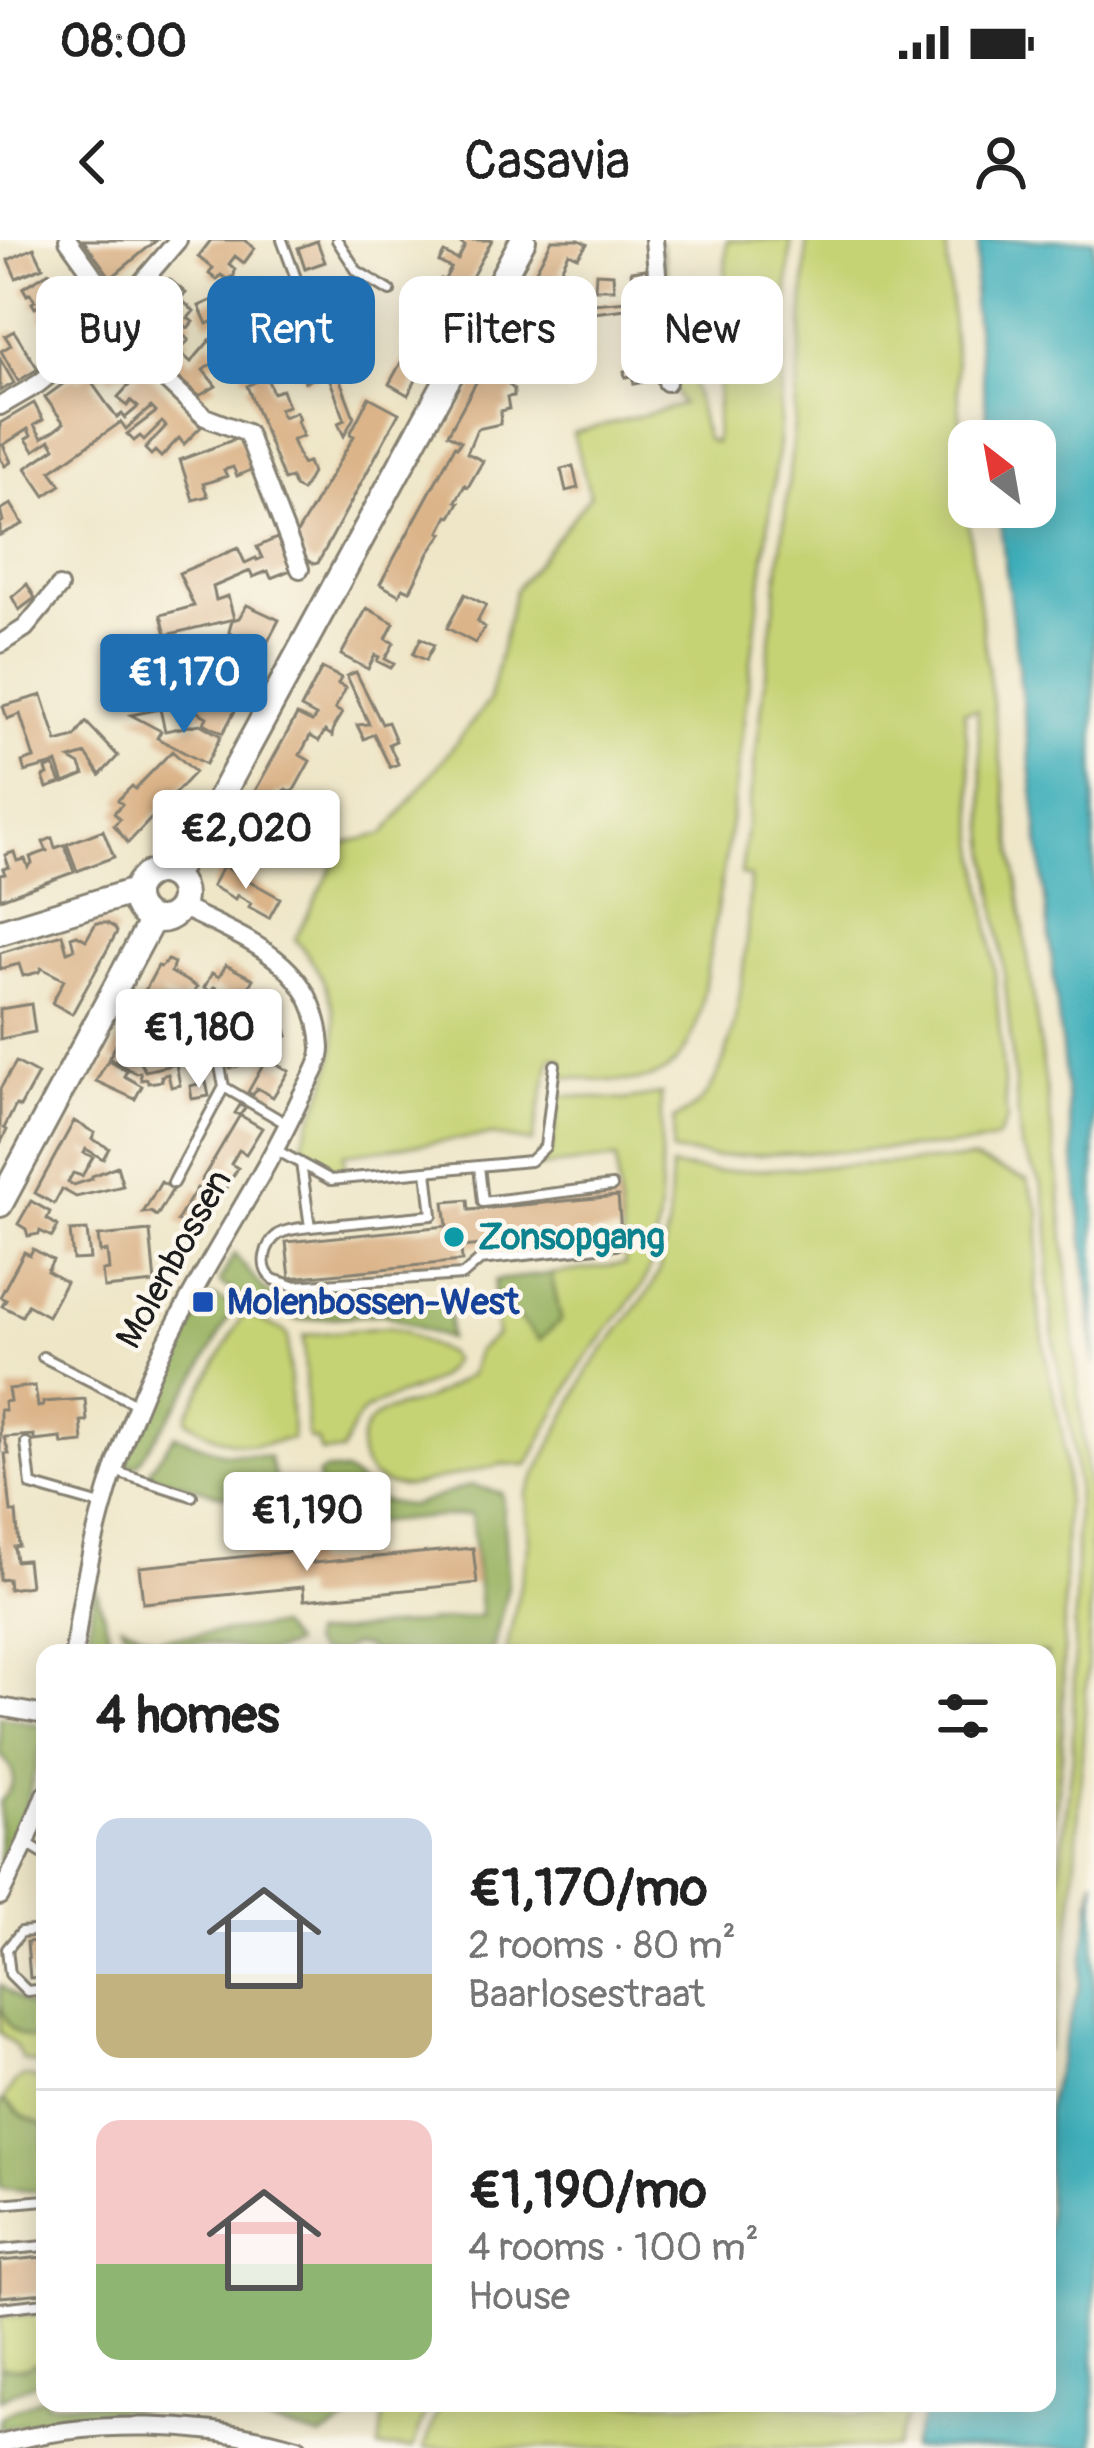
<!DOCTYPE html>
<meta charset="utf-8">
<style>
body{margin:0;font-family:Pangolin,sans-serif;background:#f6f6f6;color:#222;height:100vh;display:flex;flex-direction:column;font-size:45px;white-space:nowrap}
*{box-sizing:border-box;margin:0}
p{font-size:39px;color:#767676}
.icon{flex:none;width:66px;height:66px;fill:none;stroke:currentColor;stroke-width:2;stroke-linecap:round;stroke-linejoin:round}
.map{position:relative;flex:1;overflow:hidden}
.sheet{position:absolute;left:36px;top:1404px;width:1020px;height:768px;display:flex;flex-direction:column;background:#fff;border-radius:24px;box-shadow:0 6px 30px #0003}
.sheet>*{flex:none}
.guide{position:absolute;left:36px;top:36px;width:1023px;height:108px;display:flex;gap:24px}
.needle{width:78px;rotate:329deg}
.fabs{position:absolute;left:948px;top:180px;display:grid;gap:24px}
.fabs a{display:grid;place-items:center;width:108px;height:108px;border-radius:24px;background:#fff;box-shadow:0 6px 30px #0003;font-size:60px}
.price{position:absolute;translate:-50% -102px;padding:0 27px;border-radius:12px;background:#fff;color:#222;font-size:39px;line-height:78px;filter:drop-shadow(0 3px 6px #0008)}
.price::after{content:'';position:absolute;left:50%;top:72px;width:36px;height:27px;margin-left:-18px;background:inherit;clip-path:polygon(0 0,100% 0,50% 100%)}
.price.selected{background:#1f6fb2;color:#fff}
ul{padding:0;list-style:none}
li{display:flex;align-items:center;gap:36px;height:300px;padding:0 60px}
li+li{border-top:3px solid #e0e0e0}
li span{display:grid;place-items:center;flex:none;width:336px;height:240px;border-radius:24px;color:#555}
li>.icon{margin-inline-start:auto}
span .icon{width:144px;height:144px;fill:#fffc;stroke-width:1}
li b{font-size:51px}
h2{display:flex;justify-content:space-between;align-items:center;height:144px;padding:0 60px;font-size:51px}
.chip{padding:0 42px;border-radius:24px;background:#fff;box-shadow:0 6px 30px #0003;font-size:42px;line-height:108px}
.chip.selected{background:#1f6fb2;color:#fff}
.status{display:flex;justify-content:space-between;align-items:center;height:84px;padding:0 60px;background:#fff;direction:ltr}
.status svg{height:33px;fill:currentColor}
header{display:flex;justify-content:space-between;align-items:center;height:156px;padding:0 60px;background:#fff;font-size:54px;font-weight:600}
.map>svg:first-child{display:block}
.green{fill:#c6d375;stroke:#717848;stroke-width:3}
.forest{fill:#9cb566;stroke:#5c6841;stroke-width:3}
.water{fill:#3daeb9;stroke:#2c656a;stroke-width:3}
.building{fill:#dbb489}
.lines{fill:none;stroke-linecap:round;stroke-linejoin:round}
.lane-casing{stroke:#868172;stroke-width:14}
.street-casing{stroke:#868172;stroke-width:22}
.secondary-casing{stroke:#868172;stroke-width:30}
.lane{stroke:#fff;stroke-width:8}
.street{stroke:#fff;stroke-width:16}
.secondary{stroke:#fff;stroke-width:24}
.culture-dot{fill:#0f9aa8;stroke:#fbf7ec;stroke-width:4.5}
.transit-dot{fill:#1a4fb4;stroke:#fbf7ec;stroke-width:4.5}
.labels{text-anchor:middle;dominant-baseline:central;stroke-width:9;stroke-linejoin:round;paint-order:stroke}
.culture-label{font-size:36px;font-weight:bold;fill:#0d838f;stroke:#fbf7ec;text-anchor:start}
.street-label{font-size:36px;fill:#1c1c1c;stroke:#fbf7ec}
.transit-label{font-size:36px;font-weight:bold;fill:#164399;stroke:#fbf7ec;text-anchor:start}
</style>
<div class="status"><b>08:00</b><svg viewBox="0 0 49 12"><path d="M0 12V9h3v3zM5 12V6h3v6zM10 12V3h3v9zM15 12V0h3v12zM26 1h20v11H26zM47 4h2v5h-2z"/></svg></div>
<header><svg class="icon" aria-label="back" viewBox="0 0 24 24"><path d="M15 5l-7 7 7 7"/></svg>Casavia<svg class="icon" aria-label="person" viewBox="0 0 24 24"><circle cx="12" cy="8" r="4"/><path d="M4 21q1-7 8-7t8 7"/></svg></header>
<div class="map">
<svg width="1094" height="2208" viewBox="0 0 1094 2208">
<rect width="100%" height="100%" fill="#fbf7ec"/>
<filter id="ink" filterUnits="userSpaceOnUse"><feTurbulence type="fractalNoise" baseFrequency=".00833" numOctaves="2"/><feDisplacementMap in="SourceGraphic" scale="24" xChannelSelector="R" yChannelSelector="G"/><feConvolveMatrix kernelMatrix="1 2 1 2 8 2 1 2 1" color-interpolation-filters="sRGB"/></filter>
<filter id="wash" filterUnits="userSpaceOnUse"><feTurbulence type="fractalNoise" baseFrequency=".004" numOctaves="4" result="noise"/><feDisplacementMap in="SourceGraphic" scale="48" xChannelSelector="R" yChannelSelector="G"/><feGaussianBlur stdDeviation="2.7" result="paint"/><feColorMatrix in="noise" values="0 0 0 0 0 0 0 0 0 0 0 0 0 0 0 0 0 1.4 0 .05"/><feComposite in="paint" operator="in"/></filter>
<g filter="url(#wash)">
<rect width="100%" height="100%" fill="#efe6c8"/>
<path class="green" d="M660,0l46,199 9,4 12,-203h64l-12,201 -49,388 -30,185c-25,84 -67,67 -140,63l2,-18 -11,-2 -19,86 -40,-8 -148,19 1,15 -18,-2 -26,-18c4,-22 17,-41 24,-62 22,-57 9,-103 -30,-148l50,-96 39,-9 105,-133 26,-111 75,-94 -17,-63 109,-28 -12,-26z
M807,0h139l24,298 88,636 33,346 -1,106 -17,280 -12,85 -14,60v-87l26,-205 4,-273 -5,-53 -16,-77 -8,-70 1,-69 -8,-33 -20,-37 -18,-186 -16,-121 -10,-130 -13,1 13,129 17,122 13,158 -10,19 -25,6 -257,12 -43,-5 2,-33c8,-4 17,-9 24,-15 43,-42 50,-169 52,-227l-9,-2c25,-211 57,-422 66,-635z
M661,854c-1,57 6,141 -18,191l-62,80 -53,100 -25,-1 -91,22c-18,1 -33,0 -44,-15 -14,-20 -8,-46 14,-58 14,-7 32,-8 46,-15 15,-6 29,-16 43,-24l6,-23 20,-16 -3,-42 45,47 22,-20 -10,-46 74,-10 -9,-105 -79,8 14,-15 9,-57 64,5z
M972,919l55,21 13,33 -4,76 10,69 17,77 3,42 -4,275 -15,130v-229h-541l23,-111 -3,-47 63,-126 61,-79 9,-18 9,-45 3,-60 43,5z
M248,1075l36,16 4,6 4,102c-10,1 -20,4 -30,5 -27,3 -54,-8 -75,-24l1,-7 54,-96z
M387,1087l16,4 45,23 4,6c-17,36 -66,30 -92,56 -9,10 -12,24 -18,36h-21l-4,-12 -8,-1 -2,-5 -3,-99z
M0,1770c15,20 17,29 45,31v25l-22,-6 -9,-16 -14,-12z
M23,1836l22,5v46l-22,-11 -20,-16 12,-18z
M45,2074v46l-20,8 -25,-1v-49z
M385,2163h44l-16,45h-34z
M441,2163h332c37,4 74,16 110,14l6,-14h23l-18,45h-470z"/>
<path class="forest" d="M234,1014l30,36 29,22 173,-16 -16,16 -1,27 -66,-25 -85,6 -40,-15 -37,-21 -1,-3z
M551,1034l10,46 -22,20 -45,-47 1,-13z
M213,1056l19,9v6l-34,64 -61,90 -8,1 -3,-7 42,-99z
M175,1195l45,17 49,5 10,35 -56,4 -71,-21 -3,-4z
M326,1230l18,2 9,5 28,24 30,5 60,-21 31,8 6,93 -16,67h-119l-7,-6 -14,-2 -14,8h-20l-8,-10 1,-8 170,-19 -10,-102 -144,13 -4,-1 -5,-52z
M94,1349h2l19,64h-29z
M121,1384l35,15 122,-13 15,18c-31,19 -61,-1 -95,-1 -23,0 -44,10 -67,10z
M0,1476l43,10 2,6 -23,90 -22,51v-71c17,-18 18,-30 0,-48z
M0,1745l28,21 17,3v32c-36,-2 -45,-23 -45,-56z
M3,1860l20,16 22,11v63l-14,1 -31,-3v-83z
M45,2120v17l-45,22v-32l25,1z
M45,2156v7h206l77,16 15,-9 4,-7h15l-7,15 -35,19c-49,-14 -103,-29 -154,-29 -57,0 -111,10 -166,21v-12z"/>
<path class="water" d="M979,0h115v1125l-6,-81 -59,-530 -31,-247h37v-66h-45l-17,-138z
M1094,1638v570h-184l18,-45h119v-298l33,-122z"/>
<g id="blocks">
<path class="building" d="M83,0h74l-46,38z
M211,0h33l11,8 -11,15 -9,-7 -6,8 6,5 -1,7 -7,3 -6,-4 -4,5 -8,-6 4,-6 -15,-11z
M454,0h38l-84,155 -19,-11 20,-36 -3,-2 14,-26 -4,-2 8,-13 -3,-2 8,-13 2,2 4,-8 3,1 3,-6 3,2 7,-13 -12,-6 5,-9 14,7 7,-14z
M552,0h27l8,4 -9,13 -9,-4 -10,20 7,3 -16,27 -7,-4 -2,4 -18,-9z
M317,1l8,21 -20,7 -7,-21z
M34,8l9,19 -27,11 -8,-18z
M646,29l2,15 -15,3 -2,-16z
M49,32l34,55 -9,5 3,6 -12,9 -10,-14 -3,2 -4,-6 3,-2 -4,-7 -4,2 -3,-6 3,-2 -5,-8 -3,2 -3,-5 3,-2 -5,-8 -3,2 -4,-7z
M596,33l17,1 1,15h-19z
M169,39l17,14 -6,6 14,12 -6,7 5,4 -5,6 -19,-15 -5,6 4,3 -8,9 8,7 -9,8 -7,-6 2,-3 -15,-13 12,-15 -4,-3z
M217,58l9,17 -19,9 -8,-18z
M650,59l2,20 -17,2 -1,-13 -41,5 -1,-9z
M521,65l18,10 15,-9 -11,20 10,5 -6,11 -8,1 -11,-7 -4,8 -18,-10z
M317,74l16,42 20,9 -12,9 -2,-6 -34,14 -3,-9 -8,3 -3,-7 -24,9 6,15 9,-3 6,16 -9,3 4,8 13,-5 3,7 -2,2 6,15 -11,4 10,24 6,-2 4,11 -10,18 -7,-4 -4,-9 -7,2 -37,-94 8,-4 -3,-7 -8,3 -12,-30 19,-8 3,5 34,-20z
M14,91l24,38 -20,12 -17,-30 10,-6 -6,-9z
M183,95l6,5 -18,19 -7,-7z
M210,100l7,14 6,-3 2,4 -22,15 13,16 -17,10 -32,-28 14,-15 10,9z
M499,100l19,11 3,-5 6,4 30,-6 4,19 -28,6 -2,-8 -17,-1 -6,12h6l-5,13 5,4v7l-7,1 2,12 -8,2 -1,13 -23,5 -10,24 16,8 -15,26 -3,-2 -9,16 3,1 -8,15 -3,-1 -8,16 3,1 -14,20 -19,38 -7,-3 -4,7 -19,-11 75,-138 2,1 4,-6 -13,-7z
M114,105l5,1 22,21 -11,12 -7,-9 -12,9 -5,-7 -14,11 25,35 5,-4 3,4 13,-11 -7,-6 -4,5 -9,-9 25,-27 58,57 -17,17 -5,-6 -18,19 -6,-6 -4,4 -6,-6 21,-23 -4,-4 -18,18 -4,-4 -6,5 -7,-7 29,-22 -5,-5 -25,22 -5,-7 -70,49 10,14 -16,11 -19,-28 29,-20 -5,-8 -16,11 -8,-12 5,-3 -3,-7 -25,16 8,17 -6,4 -5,-8v-35l34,-20 9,17 -9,5 8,13 13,-8 9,-7 -19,-26 22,-16 6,-3 7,2 7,-5 -5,-6z
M652,114l5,25 -23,5 -2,-8 -7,1 -1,-6 15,-4 -2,-10z
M0,119l14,24 -14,8z
M337,132l17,45 -10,19 -6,-13 7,-3 -17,-45z
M369,157l30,16 -81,150 -4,1 -7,-4 -11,-25 58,-99 -4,-2z
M241,197l12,32 -16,7 -4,-9 -9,3 3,6 -24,8 5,12 -15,4 -13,-40z
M573,226l5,22 -12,3 -5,-22z
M11,264l12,20 -23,11v-12l3,-2 -3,-11z
M277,298l14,32 -20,8 -3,-7 -15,6 -3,-6 -37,16 3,13 12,-4 6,23 -68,16 -5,-20 33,-9 -15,-33 59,-25 7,15 11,-5 1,2 5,-2 -5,-11z
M27,344l8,14 -16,12 -7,-13z
M465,354l21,11 -9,17 8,5 -10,16 -28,-15z
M247,365l32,15 -16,31 -12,-7 -3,5 -13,-7 3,-5 -9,-5 3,-12 7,-2z
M367,368l27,15 -8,16 8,4 -9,16 9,5 -3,4 -14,-7 2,-4 -4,-2 -7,14 -27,-14z
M421,398l13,7 -8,15 -13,-6z
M200,425l2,10 -3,1 -3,12 -7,1 1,7 -14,3 -7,-28z
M214,425l17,8 3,-6 19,10 -30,56 -19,-10 3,-6 -16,-9z
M322,428l19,10 -3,6 8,4 -11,21 7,4 -8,13 -2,10 -7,-5 -6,10 -9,-5 -10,19 10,6 -17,31 -7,-3 -4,5 -5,-2 -10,17 13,7 -4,6 -6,-2 -6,10 3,2 -5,17 -7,-3 -2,4 -6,-3 -2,4 8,4 -12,3 -11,-6 4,-6 -7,-4 70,-127 15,7 4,-6 -15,-8z
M356,432l26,52 6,-2 8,19 -7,3 9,20 -8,3 -16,-33 -10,5 -7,-14 12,-1 -22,-48z
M42,455l15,47 18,-5 11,-15 32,34 -18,19 -14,-21 -16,5 10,6 4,10 -20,8 -7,-20 -32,9 -3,-10 12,-4 -14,-44 -13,5 -4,-13z
M160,469l5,22 35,-7 21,12 -15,28 -49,-26 4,-7 -30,-16z
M172,511l23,21 -67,71 -14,-18 6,-6 -6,-6 8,-9 -4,-4 14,-14 3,3z
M54,526l7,17 -14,5 -4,-11 5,-2 -2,-6z
M103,590l11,27 -37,14 -10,-27z
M52,598l3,10 9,-3 10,27 -74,27v-24l5,-1 -2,-5 6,-2 -4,-12 9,-3 3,9 8,-2 3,8 4,-4 -2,-6 17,-6 -4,-9z
M223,626l57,32 -11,20 -20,-11 2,-4 -14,-8 -2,4 -23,-13z
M96,683h11l8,5 2,4 -45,82 -20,-11 12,-23 -23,-12 -2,4 -16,4 -4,-12 -19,5v-16l62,-19 5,18 3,-1 4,-2 -3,-12 6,-2 9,5z
M168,720l6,3 -3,9 26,15 -6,10 -5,-3 -5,9 -18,-10 -2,4 14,8 -4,5h-7l-3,6 -5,-1 -9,16 6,3 -14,26 6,11 31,-7 4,21 -9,2 -3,-13 -7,2 1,5 -14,2 -1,-4 -6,1 -1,-8 -4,1 -27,-15 49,-92 3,1z
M226,725l27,14 -12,22 -27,-14 -3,5 -7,-4 8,-15 7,4z
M31,764l4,28 -35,7v-30z
M279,767l9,29 -24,7 -9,-29z
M201,772l3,12 -20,5 -3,-12z
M245,800l5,16 -6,1 2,7 -16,4 -4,-22z
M267,818l22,13 -16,26 -16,-9 -4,7 -5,-3z
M108,820l19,11 -3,5 18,10 -7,13 -39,-18z
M16,822l22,12 -18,33 -4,-2 -12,23 3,2 -7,14v-55z
M206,842l3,14 -17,3 -2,-13z
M240,865l5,3 -5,7 22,13 -16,26 -7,-4 -8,14 7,4 -16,26 -6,-4 -5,7 -4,7 7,4 -16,26 -21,-13 20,-33 9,5 4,-6 -9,-6 39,-66 -5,-2z
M74,881l21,12 -3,6 17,9 -6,11 -17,-10 -2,4 9,4 -11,19 -9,-3 -5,9 6,3 18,-6v-3l25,-10 6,20 -47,11 -14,-8 -8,15 -19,-11z
M161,942l12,7 -16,27 -6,-4 -8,1z
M618,956l3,35 -160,16 1,14 -172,17 -4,-36 161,-16 -3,-24 24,-2 1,10z
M31,961l19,11 -3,7 11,7 -6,11 -12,-6 -1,3 -11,2 -2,-7 -8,-5z
M87,990l3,29 -17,1 -3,-29z
M150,991l5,52 -51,5 -2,-17 7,-1 -2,-19 -7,1 -2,-16z
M33,1009l20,11 -6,11 19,11 -18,34 -20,-11 -6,11 -20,-10 4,-6 -6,-3 24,-45 6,3z
M35,1146l3,21 5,-1v-4l42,-3 2,22h-6l2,21 -21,2 -1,-6 -27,3v-6l-30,2 5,17h-4l6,58h5l3,34 -5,1 2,14 11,-1 3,26 -21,3 -1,-10 -8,1v-170h5l-1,-8 6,-1 -2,-12z
M310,1299l3,24 160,-15 4,35 -173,17 -1,-13 -160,16 -4,-36 149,-15 -1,-11z
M45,1700v37l-15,1 -3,-36z
M45,2017v36l-45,4v-36z"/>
</g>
</g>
<g filter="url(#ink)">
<use href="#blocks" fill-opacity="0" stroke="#868172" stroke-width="3"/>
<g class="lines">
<g class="lane-casing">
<path id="lane" d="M282,0l26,71
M337,0l20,31 33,20
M209,769l15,78
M278,911l53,29 199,-19 15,-14 10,-82
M301,923l9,64c-10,1 -23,2 -31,7 -14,9 -21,34 -6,45 2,1 19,6 20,7l170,-11 17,-15 136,-15
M479,926l4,36 129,-16
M173,943l51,-96 63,37
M310,987l122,-12 -5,-44
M43,1117l93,47
M26,1203l5,42 70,20
M114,1231l78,25
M27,1604l18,11
M45,1690l-24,2 -14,17 3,25 17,17 18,-2
M0,1964l45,-4
M0,2010l45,-4
M0,2068l45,-5"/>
</g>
<g class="street-casing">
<path id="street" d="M68,0l50,70
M654,0l13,142
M110,87l95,90 42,16 53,136
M0,166l38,-22 72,-57 8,-17 60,-70
M0,404l25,-16 34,-41
M74,1413c13,-109 42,-208 90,-306 42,-86 97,-163 137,-250 7,-14 21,-34 20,-50 -5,-85 -74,-107 -140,-140
M0,1467l45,8
M0,1656l26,-53 19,-49
M0,2204c94,-26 205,-22 298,4"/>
</g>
<g class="secondary-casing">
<path id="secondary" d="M135 656a24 24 0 1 1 48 0a24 24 0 1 1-48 0Z
M172,636l34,-52 317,-584
M0,692l135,-41
M0,964l152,-284"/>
</g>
<use href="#lane" class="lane"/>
<use href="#street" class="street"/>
<use href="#secondary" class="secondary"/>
</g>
</g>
<circle class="culture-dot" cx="454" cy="997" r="12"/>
<rect class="transit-dot" x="191" y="1050" width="24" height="24" rx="6"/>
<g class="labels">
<g class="culture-label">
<text x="478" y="997">Zonsopgang</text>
</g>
<g class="street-label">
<text transform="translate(174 1019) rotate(-61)">Molenbossen</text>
</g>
<g class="transit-label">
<text x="227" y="1062">Molenbossen-West</text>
</g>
</g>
</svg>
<div class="fabs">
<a><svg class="needle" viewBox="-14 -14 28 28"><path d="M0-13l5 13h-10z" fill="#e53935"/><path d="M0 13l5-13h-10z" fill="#767676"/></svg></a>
</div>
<b class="price selected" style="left:184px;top:496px">€1,170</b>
<b class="price" style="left:246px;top:652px">€2,020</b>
<b class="price" style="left:199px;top:851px">€1,180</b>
<b class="price" style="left:307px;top:1334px">€1,190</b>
<div class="guide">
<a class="chip">Buy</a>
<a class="chip selected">Rent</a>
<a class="chip">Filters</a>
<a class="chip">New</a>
</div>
<section class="sheet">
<h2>4 homes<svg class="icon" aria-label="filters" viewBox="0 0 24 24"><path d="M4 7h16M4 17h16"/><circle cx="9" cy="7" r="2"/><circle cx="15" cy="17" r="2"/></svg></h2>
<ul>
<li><span style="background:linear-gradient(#c9d6e8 65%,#c2b280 0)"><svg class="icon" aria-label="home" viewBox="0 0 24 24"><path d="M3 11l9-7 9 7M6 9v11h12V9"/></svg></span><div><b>€1,170/mo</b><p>2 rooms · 80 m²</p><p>Baarlosestraat</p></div></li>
<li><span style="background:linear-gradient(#f6c9c9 60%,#8fb573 0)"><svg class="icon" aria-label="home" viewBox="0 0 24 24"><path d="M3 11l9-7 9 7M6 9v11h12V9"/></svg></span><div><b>€1,190/mo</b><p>4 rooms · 100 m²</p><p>House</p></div></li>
</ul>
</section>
</div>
